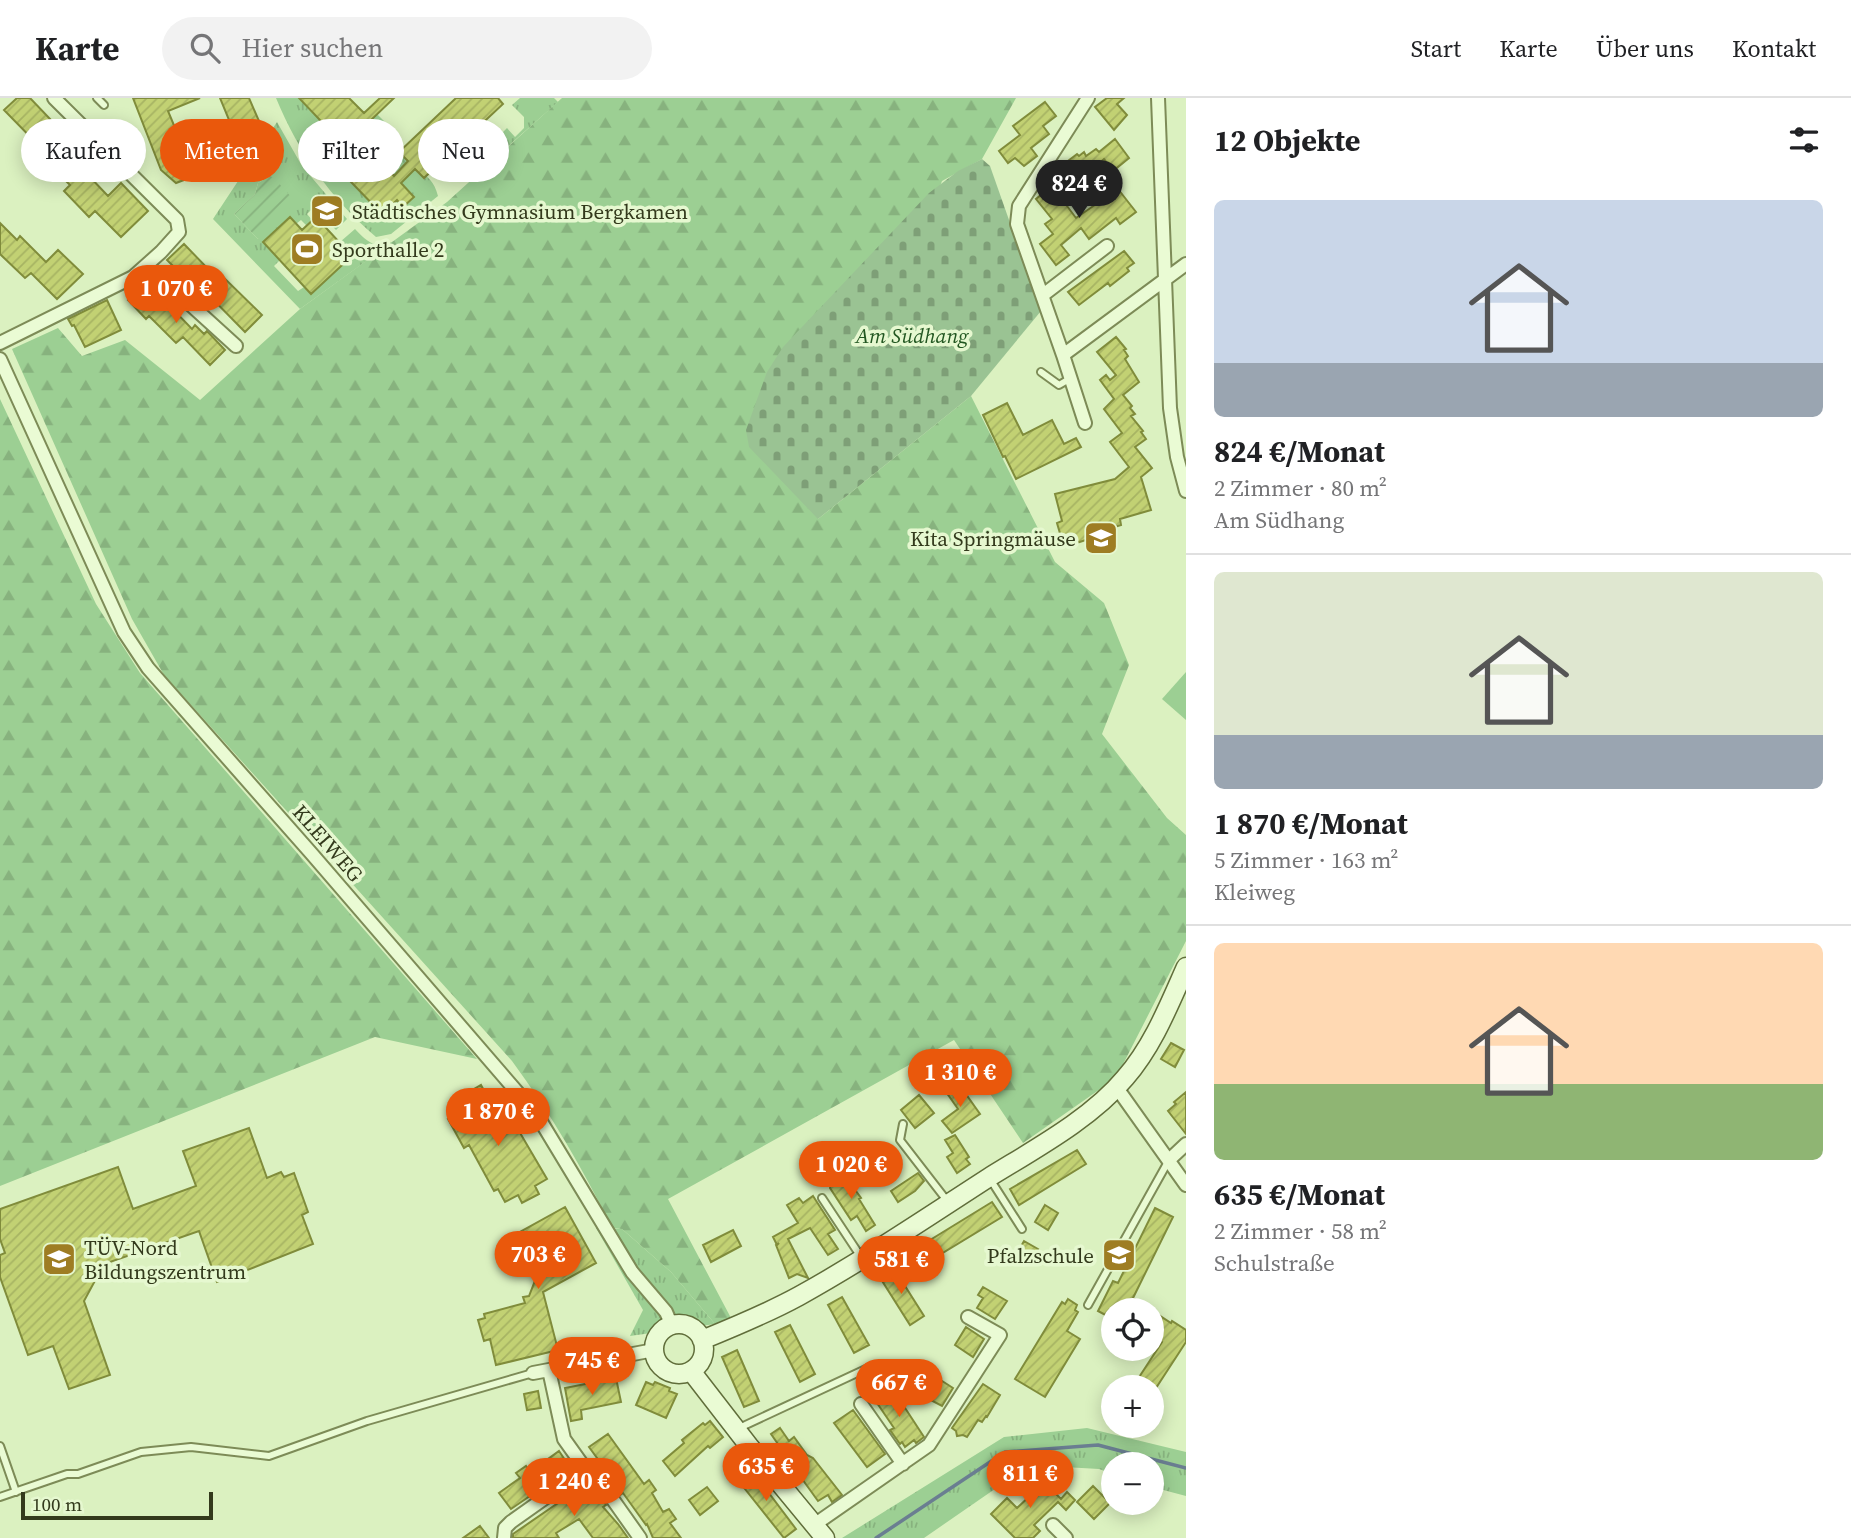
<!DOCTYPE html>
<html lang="de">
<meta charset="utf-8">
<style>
body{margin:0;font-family:"Source Serif 4",serif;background:#f2f2f2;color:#202124;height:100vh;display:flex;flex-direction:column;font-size:26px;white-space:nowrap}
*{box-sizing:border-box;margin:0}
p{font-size:23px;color:#757577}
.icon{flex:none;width:38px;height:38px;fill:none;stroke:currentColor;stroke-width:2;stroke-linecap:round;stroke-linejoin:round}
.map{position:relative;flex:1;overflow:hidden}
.drawer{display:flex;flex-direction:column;background:#fff;width:665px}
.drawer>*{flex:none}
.banner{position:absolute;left:21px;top:21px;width:665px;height:63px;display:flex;gap:14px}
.controls{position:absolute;left:1101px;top:1200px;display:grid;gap:14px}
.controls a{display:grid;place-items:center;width:63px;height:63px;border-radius:50%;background:#fff;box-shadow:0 4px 18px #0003;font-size:35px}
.scale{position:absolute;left:21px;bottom:18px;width:192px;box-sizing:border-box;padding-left:7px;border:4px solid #333a1c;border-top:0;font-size:19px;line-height:24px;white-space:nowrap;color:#333a1c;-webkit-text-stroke:5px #e6f8d0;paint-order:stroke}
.price{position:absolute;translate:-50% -60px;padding:0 16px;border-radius:24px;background:#ea580c;color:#fff;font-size:23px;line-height:46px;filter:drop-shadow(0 2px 4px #0008)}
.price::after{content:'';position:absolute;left:50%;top:42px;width:21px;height:16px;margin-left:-10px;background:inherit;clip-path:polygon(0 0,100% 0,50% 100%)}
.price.on{background:#222;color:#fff}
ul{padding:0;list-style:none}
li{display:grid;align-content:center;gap:14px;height:371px;padding:0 28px}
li+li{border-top:2px solid #e0e0e0}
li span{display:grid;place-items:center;height:217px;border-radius:10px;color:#555}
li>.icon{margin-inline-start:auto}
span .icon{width:126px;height:126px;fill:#fffc;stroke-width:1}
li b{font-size:30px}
h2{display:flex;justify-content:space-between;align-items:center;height:84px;padding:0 28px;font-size:30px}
.tag{padding:0 24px;border-radius:32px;background:#fff;box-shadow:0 4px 18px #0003;font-size:24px;line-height:63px}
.tag.on{background:#ea580c;color:#fff}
header{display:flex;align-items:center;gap:42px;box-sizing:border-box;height:98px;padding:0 35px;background:#fff;border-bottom:2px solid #e0e0e0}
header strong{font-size:33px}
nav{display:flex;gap:38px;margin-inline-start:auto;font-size:24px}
.search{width:490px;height:63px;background:#f2f2f2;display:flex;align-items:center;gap:18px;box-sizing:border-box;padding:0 24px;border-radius:38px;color:#757577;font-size:26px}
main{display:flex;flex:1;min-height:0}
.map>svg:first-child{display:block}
.grass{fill:url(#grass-tufts);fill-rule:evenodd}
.forest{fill:url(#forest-firs)}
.cemetery{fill:url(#cemetery-stones)}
.garden{fill:url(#garden-furrows)}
.pitch{fill:#9ccf93}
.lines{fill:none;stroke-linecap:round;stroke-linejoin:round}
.stream{stroke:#6a7e91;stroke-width:3.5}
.building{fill:url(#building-hatch);stroke:#808c3b;stroke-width:2}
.service-casing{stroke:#7d8b57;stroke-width:10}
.minor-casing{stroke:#7d8b57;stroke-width:16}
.secondary-casing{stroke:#606d3a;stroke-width:21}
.service{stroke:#eafbd4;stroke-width:6}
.minor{stroke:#eafbd4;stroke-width:12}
.secondary{stroke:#eafbd4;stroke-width:18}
.labels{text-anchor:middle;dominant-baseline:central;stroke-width:7;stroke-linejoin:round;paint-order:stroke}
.poi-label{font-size:21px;fill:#333a1c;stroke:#e6f8d0;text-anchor:start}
.park-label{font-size:21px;font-style:italic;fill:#225721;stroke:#e6f8d0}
.street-label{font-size:21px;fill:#333a1c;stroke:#e6f8d0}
</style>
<header>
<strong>Karte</strong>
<div class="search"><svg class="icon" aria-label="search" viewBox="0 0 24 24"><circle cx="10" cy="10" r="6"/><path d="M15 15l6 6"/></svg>Hier suchen</div>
<nav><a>Start</a><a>Karte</a><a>Über uns</a><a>Kontakt</a></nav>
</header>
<main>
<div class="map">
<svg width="1186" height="1440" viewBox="0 0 1186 1440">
<defs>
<pattern id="grass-tufts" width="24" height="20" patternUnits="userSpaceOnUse" patternTransform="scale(1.75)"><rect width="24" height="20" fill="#9ccf93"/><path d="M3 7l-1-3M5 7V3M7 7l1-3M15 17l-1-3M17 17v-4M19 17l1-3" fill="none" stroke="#87b27e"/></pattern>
<pattern id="forest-firs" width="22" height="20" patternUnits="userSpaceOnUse" patternTransform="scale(1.75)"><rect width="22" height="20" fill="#9ccf93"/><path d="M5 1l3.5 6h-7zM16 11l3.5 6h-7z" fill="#87b27e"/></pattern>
<pattern id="cemetery-stones" width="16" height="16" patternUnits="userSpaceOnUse" patternTransform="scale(1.75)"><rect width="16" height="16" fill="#9ac393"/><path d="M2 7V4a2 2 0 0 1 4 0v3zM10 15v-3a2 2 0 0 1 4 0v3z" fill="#7e9f77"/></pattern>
<pattern id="garden-furrows" width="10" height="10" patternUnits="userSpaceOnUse" patternTransform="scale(1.75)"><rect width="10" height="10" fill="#9ccf93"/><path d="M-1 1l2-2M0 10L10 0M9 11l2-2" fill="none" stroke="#87b27e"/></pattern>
<pattern id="building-hatch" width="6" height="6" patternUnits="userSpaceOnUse" patternTransform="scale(1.75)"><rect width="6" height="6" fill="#c2d173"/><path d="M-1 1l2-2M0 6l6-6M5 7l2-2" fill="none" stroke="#a7b463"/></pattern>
</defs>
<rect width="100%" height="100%" fill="#dbf1c0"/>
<path class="grass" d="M276,0h23l46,48 -21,7 58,61 15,-14 6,7 11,-10 -13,-14 14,-14c14,7 19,13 23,27l-47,38 -15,3c-46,-39 -77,-84 -100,-139z
M520,0h34l4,4 -62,55 -2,-16 13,-13 8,9 9,-9v-11l-12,-12z
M377,16l12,12 -7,9 26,26 -14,14 -38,-39 10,2 11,-10 -6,-8z
M277,24l25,44 45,53 -11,11 -22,-23 -7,7 6,7 -6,5 -6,-6 -5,4 -7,-7 -26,25 17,18 -6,6 24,25 53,-35 -11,-14 15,-13c12,13 21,21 39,12l-94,68 -87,-90zM270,78l-12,63 -24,-25 21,-20 3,-11z
M596,1130l26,1 49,43 44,52 -85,12 13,-26z
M1087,1330l99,24v44l-34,-9v-22h-39v9l-14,-5 -35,-2 -29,2 -30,13 -81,56h-82l162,-101z"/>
<path class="forest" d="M562,0h454l-34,61 -40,22 -124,338 153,-123 84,166 49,41 25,62 -27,69 65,84 19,17v106l-70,137 -93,65 -69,-103 -286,159 63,119 -16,6 -44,-52 -49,-43 -10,-1c-29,-59 -61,-114 -100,-167l-348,-386 -32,-56 -120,-270 46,-21 24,28 43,-16 75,60 100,-91 147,-107z
M0,301l96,205 44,69 337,386 -102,-22 -375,149z"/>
<path class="cemetery" d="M982,61l8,7 51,145 -70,85 -153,123 -69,-72 -3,-17 21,-58 16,-25 146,-154 29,-22z"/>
<path class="garden" d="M270,78l4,2 20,22 -1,5 -35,34 -24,-25 21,-20 3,-11z"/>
<path class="pitch" d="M1186,574v48l-24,-21z"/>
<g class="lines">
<path class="stream" d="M876,1440l129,-86 93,-7 88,23"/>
</g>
<path class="building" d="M17,0h13l42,44 -2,2 23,24 -6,6 21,22 13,-13 27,28 -27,26 -26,-26 -6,6 -25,-26 6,-6 -23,-23 4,-4 -47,-48z
M133,0h67l-32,13 17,41 49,-20 -14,-34h29l16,37 -10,9 3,8 -82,31 -15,-13z
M299,0h50l15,15 16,-15h14l-23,22 6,7 -15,15 32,34 14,-15 -9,-9 57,-54h42l5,6 -79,74 -9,-9 -14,14 13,14 -11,10 -6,-7 -15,14 -59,-61 15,-14z
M1107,0h17l-7,6 10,11 -13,15 -19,-23z
M1045,4l11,14 -13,10 6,8 -18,14 6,8 -13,10 -9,-8 -7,5 -9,-12 21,-16 -7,-9z
M1115,41l14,19 -16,13 -9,-12 -28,26 -3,-4 -7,5 -11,-15 22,-17 2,2 5,-4 2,4 10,-7 3,3z
M1052,88l24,32 42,-29 18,23 -16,12 -4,-6 -27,21 -8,-11 -20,17 8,10 -13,10 -16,-21 13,-10 -8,-10 7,-5 -16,-20z
M290,119l12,13 14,-13 36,39 -41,38 -48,-52z
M0,125l17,17 3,-4 26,26 12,-12 25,24 -26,25 -26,-26 -6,5 -25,-24z
M184,146l27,28 4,-3 47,46 -17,17 -55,-56 -4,3 -19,-19z
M1124,153l10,12 -7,5 2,3 -19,15 -2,-3 -29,22 -11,-13z
M142,187l19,19 4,-3 27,28 3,-4 9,9 3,-3 18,19 -15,15 -27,-28 -7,6 -27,-27 -3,3 -18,-19z
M107,202l14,30 -36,17 -11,-22 -2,1 -4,-7z
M1116,239l10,12 -2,1 4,6 -3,3 14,23 -16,13 9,11 -2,2 5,6 -4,2 12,15 -2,1 5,7 -11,8 17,21 -11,9 10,33 -31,9 1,6 -30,9 1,4 -28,9 -7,-24 5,-2 -7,-27 60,-15 14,-12 -19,-25 12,-9 -18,-24 10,-10 -14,-19 6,-5 4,5 6,-5 -19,-23z
M1007,305l16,32 29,-15 12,24 12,-6 5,9 -65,32 -11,-23 -2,1 -20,-42z
M1171,945l13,7 -9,17 -14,-8z
M953,985l1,3 4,-3 22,31 -28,19 -10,-12 16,-12 -14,-20z
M481,987l7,13 3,-2 18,33 7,-3 31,53 -12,7 4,8 -17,9 -4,-8 -13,7 -7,-13 -4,2 -25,-46 -5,3 -16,-29 21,-11 -7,-12z
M1186,994v42l-18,-23 8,-7 -2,-2z
M919,997l15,18 -19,15 -14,-18z
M249,1030l18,50 14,-6 3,5 10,-4 14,39 -6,3 11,29 -96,38 -18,-51 -95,33 -20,37 26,74 -41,14 -16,-43 -25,9 -28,-78v-22l5,-2 -5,-14v-30l118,-42 15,42 63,-23 -13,-35z
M955,1037l14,22 -3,2 4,5 -13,9 -10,-16 6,-4 -8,-13z
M1077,1052l9,14 -67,41 -9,-16z
M918,1075l6,8 -9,10 -17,11 -7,-11z
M845,1078l16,22 -2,1 16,26 -9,6 -9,-15 -6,4 -21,-32 2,-8z
M813,1098l22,34 -7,4 10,15 -10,6 -18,-27 -22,11 20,39 -11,-4 -8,4 -13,-33 3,-2 -2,2 -4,-8 25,-14 -11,-18 12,-7 4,5z
M992,1104l10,15 -76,46 -9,-15z
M1045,1107l13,8 -10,17 -13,-8z
M565,1109l31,56 -53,29 15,58 -62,15 -6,-26 -6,2 -6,-21 7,-2 -1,-4 41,-11 -2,-6 6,-1 7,-18 -2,-5 6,-4 -20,-37z
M1155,1110l18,9 -40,81 38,25 1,-2 14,9v12l-30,46h-24l30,-46 -10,-7v-24h-39v8l-15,-8 15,-30 5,2z
M733,1132l8,16 -30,16 -8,-17z
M1024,1143l14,8 -8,14 -14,-8z
M893,1169l31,49 -14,9 -31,-49z
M983,1189l24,14 -12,18 -18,-11 6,-10 -5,-3z
M842,1199l27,48 -15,8 -26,-48z
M1068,1201l9,6 -2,5 3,2 -11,19 13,8 -35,58 -30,-18 47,-77 3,2z
M790,1227l25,49 -15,8 -25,-50z
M966,1229l18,12 -11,18 -18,-12z
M737,1252l22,51 -15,6 -22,-50z
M616,1280l5,24 -40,8 1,9 -11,2 -6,-33z
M939,1281l14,9 -11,18 -19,-10 6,-10z
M646,1284l7,3 2,-3 15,6 -1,3 8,3 -11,24 -30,-13z
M983,1286l17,11 -13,22 -1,-1 -4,6 -4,-2 -11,17 -4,-2 -6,1 -1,-5 -4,-3z
M892,1290l32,49 -8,6 -2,-3 -9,7 -3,-5 -2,2 -10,-14 4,-2 -19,-28z
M538,1293l3,17 -14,2 -3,-16z
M853,1312l32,44 -18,13 -33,-44z
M710,1323l13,16 -13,11 -2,-2 -33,30 -12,-15 21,-18 -2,-3 21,-17 2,2z
M780,1330l9,13 5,-4 13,18 6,3 29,37 -10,7 -4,-7 -10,6 -26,-36 -2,2 -13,-18 3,-2 -9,-13z
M608,1336l36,50 5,-4 7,10 -4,3 11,19 6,-3 7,10 -6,4 11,15h-28l-6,-14 -1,1 -23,-32 -3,2 -6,-9 2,-2 -27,-37z
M559,1353l6,9 -9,6 6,8 -51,35 -12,-16 21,-15 -4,-5 10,-7 4,6z
M750,1370l46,61 -12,9 -47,-59z
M1034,1378l4,4 2,-2 21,21 6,-7 8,8 -9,10 -8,-8 -24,23 6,6 -7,7h-18l-24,-24 16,-16 10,10 16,-15 -9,-8z
M587,1385l12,13 7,9 -3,2 15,17 10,14h-35l-14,-19 -23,14 3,5h-46v-4z
M1093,1388l17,17 -16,16 -17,-17z
M707,1389l11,14 -18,14 -11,-15z
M480,1428l9,12h-26z"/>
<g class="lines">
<g class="service-casing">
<path id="service" d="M97,0l7,7
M1041,274l18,13 12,-7
M903,1026l-3,16 48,62
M990,1081l32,50
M822,1100l39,59
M1088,1207l81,-145
M737,1331l133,-62
M0,1348l16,46
M0,1399l67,-23h11l63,-22 50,-5 78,9 98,-35 166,-48"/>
</g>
<g class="minor-casing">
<path id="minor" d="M1088,0l-69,108 -2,18 46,131 123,-91
M1158,0l12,310 7,49 9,34
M147,167l89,81
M1043,197l64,-49
M0,245l133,-66 28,-25 18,-20 -2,-12 -123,-122
M1063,257l22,68
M0,261l124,273 24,36 163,185 226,262 95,157 34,40 6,14
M1117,990l69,97
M1169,1062l17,-16
M549,1272l15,69 20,28 15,13 41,58
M533,1275l121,-23
M861,1306l42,60
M814,1427l115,-80 71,-110 -32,-18
M1053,1427l13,13
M504,1440l1,-10 6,-6 55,-39 18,-16"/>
</g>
<g class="secondary-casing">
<path id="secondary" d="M654 1251a25 25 0 1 1 50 0a25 25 0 1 1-50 0Z
M702,1242c32,-13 66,-27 97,-44 65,-36 127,-78 189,-118 45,-28 103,-59 137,-100 28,-32 44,-73 61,-111
M691,1273l58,75 76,92"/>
</g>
<use href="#service" class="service"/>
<use href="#minor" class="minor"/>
<use href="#secondary" class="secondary"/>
</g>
<defs>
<g id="school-square" transform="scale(1.75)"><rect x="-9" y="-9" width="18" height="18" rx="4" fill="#9e7d23" stroke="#e6f8d0"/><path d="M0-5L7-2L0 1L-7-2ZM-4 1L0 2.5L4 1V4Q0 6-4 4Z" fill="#fff"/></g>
<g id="stadium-square" transform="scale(1.75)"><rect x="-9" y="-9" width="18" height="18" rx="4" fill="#9e7d23" stroke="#e6f8d0"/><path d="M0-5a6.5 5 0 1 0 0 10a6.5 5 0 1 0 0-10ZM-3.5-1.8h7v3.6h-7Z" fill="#fff"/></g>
</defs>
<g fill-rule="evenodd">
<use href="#school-square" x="327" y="113"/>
<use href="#stadium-square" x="307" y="151"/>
<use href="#school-square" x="1101" y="440"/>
<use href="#school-square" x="1119" y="1157"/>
<use href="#school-square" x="59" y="1161"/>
</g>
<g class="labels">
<g class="poi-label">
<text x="352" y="113">Städtisches Gymnasium Bergkamen</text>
<text x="332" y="151">Sporthalle 2</text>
<text x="1076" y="440" text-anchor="end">Kita Springmäuse</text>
<text x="84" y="1149">TÜV-Nord<tspan x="84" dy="24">Bildungszentrum</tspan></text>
<text x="1094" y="1157" text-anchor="end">Pfalzschule</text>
</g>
<g class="park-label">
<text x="912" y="237">Am Südhang</text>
</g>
<g class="street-label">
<text transform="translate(328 745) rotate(49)">KLEIWEG</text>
</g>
</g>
</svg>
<div class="controls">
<a><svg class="icon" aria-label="locate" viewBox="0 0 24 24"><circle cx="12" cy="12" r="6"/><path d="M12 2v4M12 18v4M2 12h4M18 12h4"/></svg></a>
<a>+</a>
<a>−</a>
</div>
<div class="scale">100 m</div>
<b class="price on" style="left:1079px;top:122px">824 €</b>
<b class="price" style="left:176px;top:227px">1 070 €</b>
<b class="price" style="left:960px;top:1011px">1 310 €</b>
<b class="price" style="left:498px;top:1050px">1 870 €</b>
<b class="price" style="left:851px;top:1103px">1 020 €</b>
<b class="price" style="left:538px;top:1193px">703 €</b>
<b class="price" style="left:901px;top:1198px">581 €</b>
<b class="price" style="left:592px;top:1299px">745 €</b>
<b class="price" style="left:899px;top:1321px">667 €</b>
<b class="price" style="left:766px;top:1405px">635 €</b>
<b class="price" style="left:1030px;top:1412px">811 €</b>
<b class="price" style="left:574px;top:1420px">1 240 €</b>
<div class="banner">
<a class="tag">Kaufen</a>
<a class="tag on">Mieten</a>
<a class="tag">Filter</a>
<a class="tag">Neu</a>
</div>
</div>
<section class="drawer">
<h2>12 Objekte<svg class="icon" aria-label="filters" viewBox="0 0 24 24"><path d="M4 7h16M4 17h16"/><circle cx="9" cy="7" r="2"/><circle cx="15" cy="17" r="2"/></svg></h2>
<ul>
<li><span style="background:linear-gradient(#c9d6e8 75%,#9aa5b1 0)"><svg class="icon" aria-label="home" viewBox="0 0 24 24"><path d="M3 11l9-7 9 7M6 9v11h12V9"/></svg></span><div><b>824 €/Monat</b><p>2 Zimmer · 80 m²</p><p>Am Südhang</p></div></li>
<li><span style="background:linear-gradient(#dfe7d0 75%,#9aa5b1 0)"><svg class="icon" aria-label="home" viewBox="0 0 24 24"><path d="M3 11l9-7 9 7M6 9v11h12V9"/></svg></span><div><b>1 870 €/Monat</b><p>5 Zimmer · 163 m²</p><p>Kleiweg</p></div></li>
<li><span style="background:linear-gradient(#ffd9b3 65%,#8fb573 0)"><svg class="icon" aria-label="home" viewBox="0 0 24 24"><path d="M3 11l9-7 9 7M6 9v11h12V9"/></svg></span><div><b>635 €/Monat</b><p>2 Zimmer · 58 m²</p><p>Schulstraße</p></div></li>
</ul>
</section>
</main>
